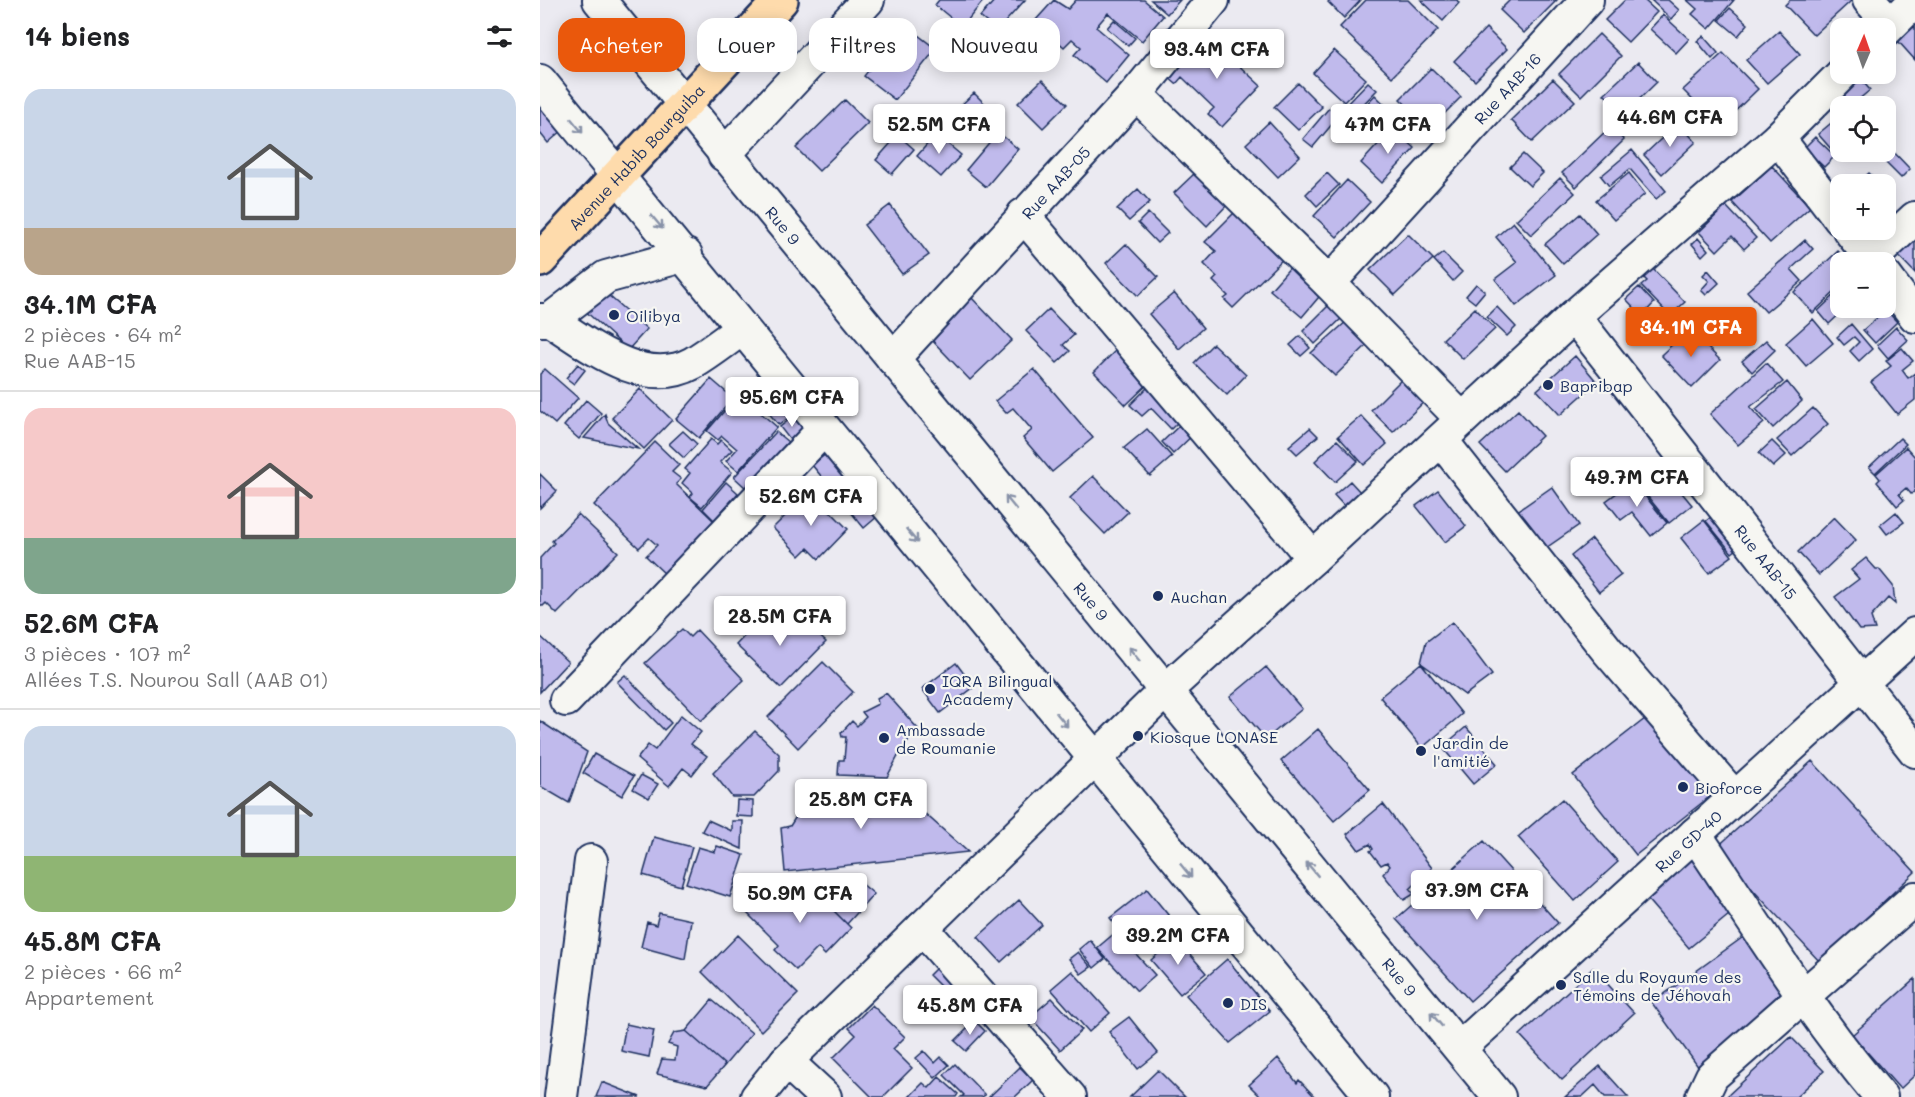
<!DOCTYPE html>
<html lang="fr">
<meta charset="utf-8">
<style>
body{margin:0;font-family:Mali,sans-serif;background:#f2f2f2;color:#202124;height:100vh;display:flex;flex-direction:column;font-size:22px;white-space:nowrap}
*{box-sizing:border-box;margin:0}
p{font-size:20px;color:#757577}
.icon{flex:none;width:33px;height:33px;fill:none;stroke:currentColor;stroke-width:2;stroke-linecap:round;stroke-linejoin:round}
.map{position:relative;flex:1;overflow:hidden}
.side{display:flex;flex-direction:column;background:#fff;width:540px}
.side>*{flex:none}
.guide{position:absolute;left:18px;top:18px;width:570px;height:54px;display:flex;gap:12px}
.needle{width:39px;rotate:2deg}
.controls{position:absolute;left:1290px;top:18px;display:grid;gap:12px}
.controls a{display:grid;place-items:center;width:66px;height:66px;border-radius:12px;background:#fff;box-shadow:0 3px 15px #0003;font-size:30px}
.price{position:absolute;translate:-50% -51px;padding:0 14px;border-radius:6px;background:#fff;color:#222;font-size:20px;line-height:39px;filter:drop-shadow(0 2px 3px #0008)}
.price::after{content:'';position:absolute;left:50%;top:36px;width:18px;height:14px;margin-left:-9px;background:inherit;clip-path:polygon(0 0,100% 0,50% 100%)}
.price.active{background:#ea580c;color:#fff}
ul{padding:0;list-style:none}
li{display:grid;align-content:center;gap:12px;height:318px;padding:0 24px}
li+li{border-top:2px solid #e0e0e0}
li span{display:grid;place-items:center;height:186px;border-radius:18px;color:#555}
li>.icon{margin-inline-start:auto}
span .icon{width:108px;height:108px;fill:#fffc;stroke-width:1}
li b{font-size:26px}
h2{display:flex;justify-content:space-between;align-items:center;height:72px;padding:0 24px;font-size:26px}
.pill{padding:0 21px;border-radius:18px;background:#fff;box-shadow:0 3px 15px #0003;font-size:21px;line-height:54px}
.pill.active{background:#ea580c;color:#fff}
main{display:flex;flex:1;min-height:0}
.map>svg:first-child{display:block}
.building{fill:#c0baec;stroke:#1b2f5e;stroke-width:1.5}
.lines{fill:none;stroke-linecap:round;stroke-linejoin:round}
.minor-casing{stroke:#1b2f5e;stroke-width:36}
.major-casing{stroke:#1b2f5e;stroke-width:38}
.minor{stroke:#f6f6f2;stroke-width:32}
.major{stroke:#fedbac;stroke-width:33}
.oneway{stroke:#8892a8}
.poi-dot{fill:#1b2f5e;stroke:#f6f6f2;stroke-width:2}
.labels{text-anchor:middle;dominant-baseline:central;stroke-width:4.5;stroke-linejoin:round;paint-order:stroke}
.street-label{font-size:16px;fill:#1b2f5e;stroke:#f6f6f2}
.poi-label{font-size:16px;fill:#1b2f5e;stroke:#f6f6f2;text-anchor:start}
</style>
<main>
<section class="side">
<h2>14 biens<svg class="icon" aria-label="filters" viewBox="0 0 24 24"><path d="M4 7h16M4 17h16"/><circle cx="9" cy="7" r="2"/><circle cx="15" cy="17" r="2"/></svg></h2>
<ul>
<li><span style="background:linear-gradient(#c9d6e8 75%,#b9a48a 0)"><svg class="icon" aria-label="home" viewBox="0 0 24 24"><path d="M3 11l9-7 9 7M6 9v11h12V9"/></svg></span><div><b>34.1M CFA</b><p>2 pièces · 64 m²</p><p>Rue AAB-15</p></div></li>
<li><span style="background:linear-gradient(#f6c9c9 70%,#7fa58c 0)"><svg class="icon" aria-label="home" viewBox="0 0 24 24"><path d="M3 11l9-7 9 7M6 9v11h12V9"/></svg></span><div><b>52.6M CFA</b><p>3 pièces · 107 m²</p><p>Allées T.S. Nourou Sall (AAB 01)</p></div></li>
<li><span style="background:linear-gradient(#c9d6e8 70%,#8fb573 0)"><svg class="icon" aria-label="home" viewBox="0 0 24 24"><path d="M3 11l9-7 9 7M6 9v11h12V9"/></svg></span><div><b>45.8M CFA</b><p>2 pièces · 66 m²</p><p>Appartement</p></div></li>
</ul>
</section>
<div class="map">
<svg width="1375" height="1097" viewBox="0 0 1375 1097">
<rect width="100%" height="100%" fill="#ebeaf1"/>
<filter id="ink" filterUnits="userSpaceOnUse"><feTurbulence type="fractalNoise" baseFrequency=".0167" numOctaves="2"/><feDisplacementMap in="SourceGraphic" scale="12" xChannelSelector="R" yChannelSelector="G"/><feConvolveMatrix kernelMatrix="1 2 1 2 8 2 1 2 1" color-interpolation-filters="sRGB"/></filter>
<g filter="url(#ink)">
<path class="building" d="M399,0h45l-22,27 -27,-22z
M455,0h30l-28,31 -17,-14z
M514,0l14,9 8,-9h68l19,16 -21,25 -34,-28 -12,14 33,28 -23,28 -32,-28 7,-8 -9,-8 -8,8 -29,-26z
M611,0h29l-13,14z
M790,0h31l-17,18 -16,-16z
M826,0h42l30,30 -46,47 -52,-50z
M881,0h36l2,3 -16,18z
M970,0h47l-33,33 -24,-23z
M1085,0h19l13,12 -29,30 -23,-22z
M1111,0h17l11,10 -8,9z
M1147,0h47l-25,29 -17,-15 5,-5z
M1250,0h60l1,1 -37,34 -29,-30z
M1190,8l18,16 -10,12 -19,-16z
M1123,15l26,24 -13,14 -26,-24z
M574,20l21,18 -7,8 -21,-18z
M365,25l31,24 -41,51 -31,-24z
M1375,26v34l-17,-19z
M946,28l21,21 -32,32 -21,-20z
M1239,31l21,23 -33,29 -21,-23z
M1059,34l22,22 -40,40 -22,-22z
M667,36l54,50 -39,41 -14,-13 6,-6 -32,-31 -6,7 -8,-7z
M1163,36l15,17 -6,6 -15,-18z
M794,50l32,29 -22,23 -31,-29z
M1183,53l35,36 -39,38 -36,-37z
M1098,62l19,20 -33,32 -20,-20z
M891,68l30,29 -31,31 -30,-29z
M1318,76l12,14 -19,16h-11v3l-8,-9z
M1013,79l22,22 -43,41 -21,-22z
M502,80l25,24 -24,24 -25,-25z
M828,82l9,8 -26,27 -9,-8z
M758,83l24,24 -24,23 -24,-23z
M434,93l27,27 -16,16 -27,-28z
M835,95l9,9 -14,14 -8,-9z
M305,100l23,23 -49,48 -23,-23z
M0,101l24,28 -16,14 -8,-10z
M789,108l10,8 -26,31 -10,-8z
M1296,119l4,5v28h7l-8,6 -21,-24z
M729,122l31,34 -22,21 -32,-33z
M1138,123l18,19 -34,32 -18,-19z
M1070,127l14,13 -48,47 -14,-14z
M853,128l22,20 -33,35 -21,-20z
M458,132l20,17 -32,38 -20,-17z
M396,134l25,21 -20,22 -24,-21z
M358,135l16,14 -22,25 -16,-14z
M1275,137l20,19 -11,11 -20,-19z
M1346,144l24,25 -9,9 -26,-26h11z
M1092,150l34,41 -10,8 -26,-30 -21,17 -8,-10z
M983,154l20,19 -13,13 -20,-19z
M1232,166l38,41 -40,36 -38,-41z
M655,173l32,32 -20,21 -33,-33z
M787,173l12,12 -22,21 -11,-12z
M1089,173l16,21 -31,26 -18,-20z
M1329,173l11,11h-23z
M1020,178l15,15 -44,42 -15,-15z
M807,180l23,22 -33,35 -23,-21z
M598,189l12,13 -21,19 -12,-12z
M704,203l47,48 -58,57 -9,-9 4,-3 -15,-15 4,-4 -13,-13 12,-13 -11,-9z
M350,205l39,50 -27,19 -38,-49z
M1186,206l30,32 -12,11 -12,-13 -15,15 -18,-19z
M608,213l20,20 -11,10 -19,-20z
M1040,214l17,20 -34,30 -18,-20z
M973,222l43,53 -40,31 -21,-27 22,-17 -21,-25z
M1375,231v42l-22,-23z
M868,234l25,25 -38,36 -25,-25z
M1158,238l10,12 -6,6 -10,-12z
M1265,240l8,9 -22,20 11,12 -36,31 -19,-21z
M586,244l32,33 -20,19 -32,-33z
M1298,251l10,11h-8v25l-27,26 -19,-21z
M903,253l19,19 -9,9 -19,-21z
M753,264l31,27 -22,26 -32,-27z
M1112,268l33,34 -15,14 -29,-30 6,-5 -4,-4z
M1168,270l11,13 -13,12 -5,-5 8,-9 -6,-6z
M936,284l9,7 -10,12 -9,-7z
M1099,287l15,16 -12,13 -16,-17z
M61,289l46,40 -19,21 -45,-41z
M1300,290v18h6l-17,16 -11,-13z
M634,293l29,35 -24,21 -30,-35z
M430,296l42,44 -42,40 -42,-44z
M790,304l13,13 -28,27 -12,-13z
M957,307l19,20 -9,9 -20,-19z
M935,308l20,21 -32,30 -20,-20z
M509,309l25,26 -11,10 7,6 -13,12 -31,-32z
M1346,310l11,12 -22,21 -12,-13z
M1273,319l20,24 -27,23 -20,-23z
M807,321l22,22 -34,33 -24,-23z
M1311,324l21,25 -13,12 -9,-10 9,-9 -5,-5 -10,8 -7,-8z
M1356,327l12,13 -20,18 -11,-13z
M1149,329l31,31 -28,28 -31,-33z
M760,336l10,12 -9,8 -11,-11z
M1226,340l9,10 -23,22 -10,-11z
M673,344l33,31 -19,20 -33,-32z
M579,347l33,33 -26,25 -32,-33z
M1362,348l11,13 -11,9 6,8 7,-5v27l-18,14 -26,-32 20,-16 -5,-5z
M1035,356l22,26 -37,33 -23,-25z
M1226,363l17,19 -33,25 14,16 -26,22 -28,-31z
M38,364l7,6 -11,14 -8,-6z
M5,369l33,29 -23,26 -15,-13v-37z
M494,369l59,69 -41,34 -29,-34 9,-8 -19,-22 -7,5 -11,-12z
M867,374l23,22 -37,36 -22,-22z
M220,376l33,38 -14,11 -32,-37z
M171,379l22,19 -34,40 -23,-19z
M1247,382l15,19 -29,27 -17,-19z
M612,383l33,32 -14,14 -20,-21 -9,8 -12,-11z
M100,389l32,31 -28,29 -32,-31z
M199,394l38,33 -39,44 -12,-10 11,-12 -15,-13 -4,4 -11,-9z
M46,400l15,13 -22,26 -15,-13z
M1273,408l15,16 -36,32 -15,-16z
M978,410l24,26 -37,35 -25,-26z
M65,414l3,9 30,26 -54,-11z
M254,416l11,12 -15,12 -10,-13z
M821,416l26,28 -23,21 -26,-29z
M642,423l16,7 -25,24 -11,-12z
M770,428l8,8 -21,18 -8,-8z
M607,429l25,28 -22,19 -26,-28z
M143,431l14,13 -13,14 -15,-14z
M236,432l12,10 -42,46 -12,-11z
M1360,438l6,6 -31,29 -6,-6z
M171,439l6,5 4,-4 11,10 -12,12 12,10 -30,35 -12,-10 3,-4 -11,-10 8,-10 -5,-4z
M797,440l21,21 -23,21 -20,-21z
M1232,441l14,14 -13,12 -14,-14z
M115,442l24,23 -7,7 9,7 -5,5 39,38 -50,52 -19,-18 11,-11 -8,-7 -10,10 -45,-43z
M1366,447l9,10v34l-4,3 -5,-6 -7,6 5,6 -7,6 -20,-24 3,-3 -4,-5z
M286,454l52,62 -14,12 -52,-63z
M1116,466l14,18 3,-2 19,23 -23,18 -33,-41z
M0,474l17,17 -17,17z
M553,476l35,36 -23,22 -35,-36z
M810,481l11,12 -16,14 -11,-12z
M1093,481l34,42 -16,13 -19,-24 -11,8 -15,-19z
M186,482l12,11 -24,27 -11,-11z
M1012,487l27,38 -36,25 -27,-38z
M898,490l28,36 -21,16 -29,-36z
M270,491l38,38 -29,30 -11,-11 -8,8 -27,-28z
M1177,512l25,33 -10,8 -26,-32z
M1356,512l8,10 -17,12 -7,-9z
M38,514l40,38 -61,62 -11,-11 -3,3 -3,-2v-46l14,-15 -2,-2z
M1294,517l22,23 -37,35 -21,-23z
M1164,520l28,36 -23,17 -28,-35z
M1052,539l29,36 -22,17 -28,-36z
M1326,558l10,11h3l14,17 2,18 -7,-6 -17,19 4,12 -16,1 -24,-33 24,-18 -8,-9z
M230,609l21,20 10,-11 25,24 -45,46 -45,-43z
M912,622l40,53 -27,20 -44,-32 5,-21z
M142,629l8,8 7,-7 47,50 -43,41 -56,-58z
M0,636l28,26 -28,30z
M283,662l30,30 -55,56 -30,-31z
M416,663l18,24 -34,26 -18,-24z
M881,663l41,51 -40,34 -42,-51z
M726,667l36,42 -36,30 -36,-42z
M85,675l46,48 -7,7 -47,-48z
M346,693l33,37 -15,15 -17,32 -49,-2 1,-15h5l2,-23h-4l-1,-4 11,-12 5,5 9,-9 -4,-5 16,-8 -1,-6z
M141,715l20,17 -10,12 16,12 -15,19 -9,-7 -14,18 -32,-27 11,-14 7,5z
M1110,715l63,79 -77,61 -63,-80z
M0,721l47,31 -18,51 -29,-17z
M926,727l31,37 -24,20 -31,-37z
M778,729l52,61 -36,31 -53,-60z
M215,731l24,23v17l-25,26h-22l-19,-24z
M54,754l40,22 -12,20 -39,-23z
M1272,761l103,111 -95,90 -105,-113z
M101,775l17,9 -9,14 -16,-9z
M274,788h82l72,64 -183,20 -4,-44 9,-2z
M1022,799l56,63 -43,39 -57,-64z
M197,800l16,1v16l-17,-1z
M843,804l49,64 -22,21 4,5 -10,6 -21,-26 7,-8 -3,-4 -6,3 -11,-14 3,-2 -3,-5 -11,6 -12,-16z
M168,820l24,11v-10h11l-1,28 -40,-18z
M114,837l38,10 -11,39 -38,-11z
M944,841l74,82 -88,78 -74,-82z
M177,846l27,9 -14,42 -44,-14 12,-36 17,5z
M1152,859l43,51 -46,38 -43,-50z
M294,878l11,11 10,-11 19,16 -27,30 -30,-30z
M263,880l48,48 -26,27 -7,-7 -22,22 -21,-20 4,-5 -32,-32 17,-17 12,11z
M607,889l22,27 -37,30 -22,-28z
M479,900l23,25 -41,37 -23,-25z
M119,913l32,7 -6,39 -44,-12 6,-25 9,3z
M576,932l39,43 -18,16 -40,-43z
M198,935l60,59 -37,37 -59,-59z
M1206,935l47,65 -94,68 -47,-65z
M636,938l30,35 -26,21 -29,-34z
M550,940l15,19 -11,9 -15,-19z
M538,952l13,15 -10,7 -12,-15z
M687,959l43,52 -40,32 -44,-48z
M399,965l20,20 -10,10 -20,-20z
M1053,968l41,45 -72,67 -42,-45z
M532,971l38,42 -21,19 -38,-43z
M1375,979v96l-15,14 -48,-54z
M512,998l30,32 -22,20 -30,-33z
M172,1000l40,33 -27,32 -39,-34z
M332,1005l33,32 -12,12 19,19 -29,29h-11l-39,-39 23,-23 -7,-7z
M589,1017l29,36 -20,16 -29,-37z
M435,1021l10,10 -19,20 -11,-10z
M86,1024l28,6 -5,27 -28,-6z
M146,1031l39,34 -18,21 -50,-12 5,-15 13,1 2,-13 -9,-3 6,-11z
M1251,1037l33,34 -28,26h-70z
M384,1051l11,12 6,-6 8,8 -14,13 -19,-20z
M738,1058l19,25 2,-3 16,17h-54l-12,-12z
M415,1064l30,31 -3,2h-21l3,-2 -20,-20z
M1060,1066l28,31h-23l-10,-12 -13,12h-17z
M480,1067l13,13 -18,17h-26z
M618,1070l27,27h-55z
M399,1077l19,17 -2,3h-47l14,-14 6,5z
M62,1082l38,15h-44z"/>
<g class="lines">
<g class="minor-casing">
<g id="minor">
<path id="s1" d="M59,0l900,1097"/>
<path d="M1329,0l22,24"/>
<path d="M1346,30l29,-29"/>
<path d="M0,81c278,338 554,678 832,1016"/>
<path d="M596,94l193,189 132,135"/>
<path d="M1238,138l62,81"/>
<path d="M184,155l144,-155"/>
<path d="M483,215l290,343"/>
<path d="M1309,230l25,32"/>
<path d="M1331,259l44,-41"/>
<path d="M1346,277l29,39"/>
<path id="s2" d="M789,283l258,-283"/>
<path id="s3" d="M1034,316l341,435"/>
<path d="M0,320h10l56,-43 80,-22"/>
<path d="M10,320c39,25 94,70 143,43 17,-10 33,-23 49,-34"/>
<path id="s4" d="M353,359l243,-265 77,-94"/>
<path d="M901,440l166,210 127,147"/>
<path d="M26,700l258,-271"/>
<path d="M1155,834c60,89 116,181 186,263"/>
<path d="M382,928l148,169"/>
<path id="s5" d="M920,1048l455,-414"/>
<path d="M246,1061l39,36"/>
<path d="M21,1097l30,-236"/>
<path d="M217,1097l29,-36 379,-370 148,-133 261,-242 204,-178 64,-64"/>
<path d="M1162,1097l10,-21 203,-178"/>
</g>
</g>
<g class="major-casing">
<g id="major">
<path id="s6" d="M0,260l241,-260"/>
</g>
</g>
<use href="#minor" class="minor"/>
<use href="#major" class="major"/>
</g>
<defs><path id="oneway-shaft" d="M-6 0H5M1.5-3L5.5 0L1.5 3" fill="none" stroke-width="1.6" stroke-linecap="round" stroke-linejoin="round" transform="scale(1.5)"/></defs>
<g class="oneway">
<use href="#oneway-shaft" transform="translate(37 126) rotate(51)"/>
<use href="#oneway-shaft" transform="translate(117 222) rotate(50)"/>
<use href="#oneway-shaft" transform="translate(471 503) rotate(-129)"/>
<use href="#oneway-shaft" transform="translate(372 536) rotate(51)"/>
<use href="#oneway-shaft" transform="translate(594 654) rotate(-129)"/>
<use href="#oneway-shaft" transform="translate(522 720) rotate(51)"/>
<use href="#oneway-shaft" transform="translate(772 869) rotate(-130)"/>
<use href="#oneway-shaft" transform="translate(646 871) rotate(51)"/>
<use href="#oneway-shaft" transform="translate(896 1019) rotate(-130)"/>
</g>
</g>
<g class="poi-dot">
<circle cx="74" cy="315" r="6"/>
<circle cx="1008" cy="385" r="6"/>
<circle cx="618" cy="596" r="6"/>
<circle cx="390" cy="689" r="6"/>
<circle cx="598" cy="736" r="6"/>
<circle cx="344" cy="738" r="6"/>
<circle cx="881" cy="751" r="6"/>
<circle cx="1143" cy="787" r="6"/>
<circle cx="1021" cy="985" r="6"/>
<circle cx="688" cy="1003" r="6"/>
</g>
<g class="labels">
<g class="street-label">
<text stroke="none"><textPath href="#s2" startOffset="264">Rue AAB-16</textPath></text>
<text stroke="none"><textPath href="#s6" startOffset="141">Avenue Habib Bourguiba</textPath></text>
<text stroke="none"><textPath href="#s4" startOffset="240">Rue AAB-05</textPath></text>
<text stroke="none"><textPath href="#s1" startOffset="291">Rue 9</textPath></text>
<text stroke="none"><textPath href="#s3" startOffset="312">Rue AAB-15</textPath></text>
<text stroke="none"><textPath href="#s1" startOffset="777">Rue 9</textPath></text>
<text stroke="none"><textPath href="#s5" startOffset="308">Rue GD-40</textPath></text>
<text stroke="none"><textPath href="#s1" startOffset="1263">Rue 9</textPath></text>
</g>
<g class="poi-label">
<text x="86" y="315">Oilibya</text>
<text x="1020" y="385">Bapribap</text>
<text x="630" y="596">Auchan</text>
<text x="402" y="680">IQRA Bilingual<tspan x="402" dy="18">Academy</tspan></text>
<text x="356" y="729">Ambassade<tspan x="356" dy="18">de Roumanie</tspan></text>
<text x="610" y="736">Kiosque LONASE</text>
<text x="893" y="742">Jardin de<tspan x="893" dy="18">l'amitié</tspan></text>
<text x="1155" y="787">Bioforce</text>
<text x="1033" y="976">Salle du Royaume des<tspan x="1033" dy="18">Témoins de Jéhovah</tspan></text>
<text x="700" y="1003">DIS</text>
</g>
</g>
</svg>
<div class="controls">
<a><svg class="needle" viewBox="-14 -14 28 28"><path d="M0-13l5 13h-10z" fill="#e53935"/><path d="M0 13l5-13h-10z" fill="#757577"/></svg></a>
<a><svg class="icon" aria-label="locate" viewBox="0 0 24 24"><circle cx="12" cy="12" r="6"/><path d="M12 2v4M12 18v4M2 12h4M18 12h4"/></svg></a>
<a>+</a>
<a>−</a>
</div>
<b class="price" style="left:677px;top:80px">93.4M CFA</b>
<b class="price" style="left:1130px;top:148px">44.6M CFA</b>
<b class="price" style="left:399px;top:155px">52.5M CFA</b>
<b class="price" style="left:848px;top:155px">47M CFA</b>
<b class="price active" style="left:1151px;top:358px">34.1M CFA</b>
<b class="price" style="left:252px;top:428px">95.6M CFA</b>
<b class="price" style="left:1097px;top:508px">49.7M CFA</b>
<b class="price" style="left:271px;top:527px">52.6M CFA</b>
<b class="price" style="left:240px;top:647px">28.5M CFA</b>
<b class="price" style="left:321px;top:830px">25.8M CFA</b>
<b class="price" style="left:937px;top:921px">37.9M CFA</b>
<b class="price" style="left:260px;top:924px">50.9M CFA</b>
<b class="price" style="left:638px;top:966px">39.2M CFA</b>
<b class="price" style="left:430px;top:1036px">45.8M CFA</b>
<div class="guide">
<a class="pill active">Acheter</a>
<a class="pill">Louer</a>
<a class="pill">Filtres</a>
<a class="pill">Nouveau</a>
</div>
</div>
</main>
